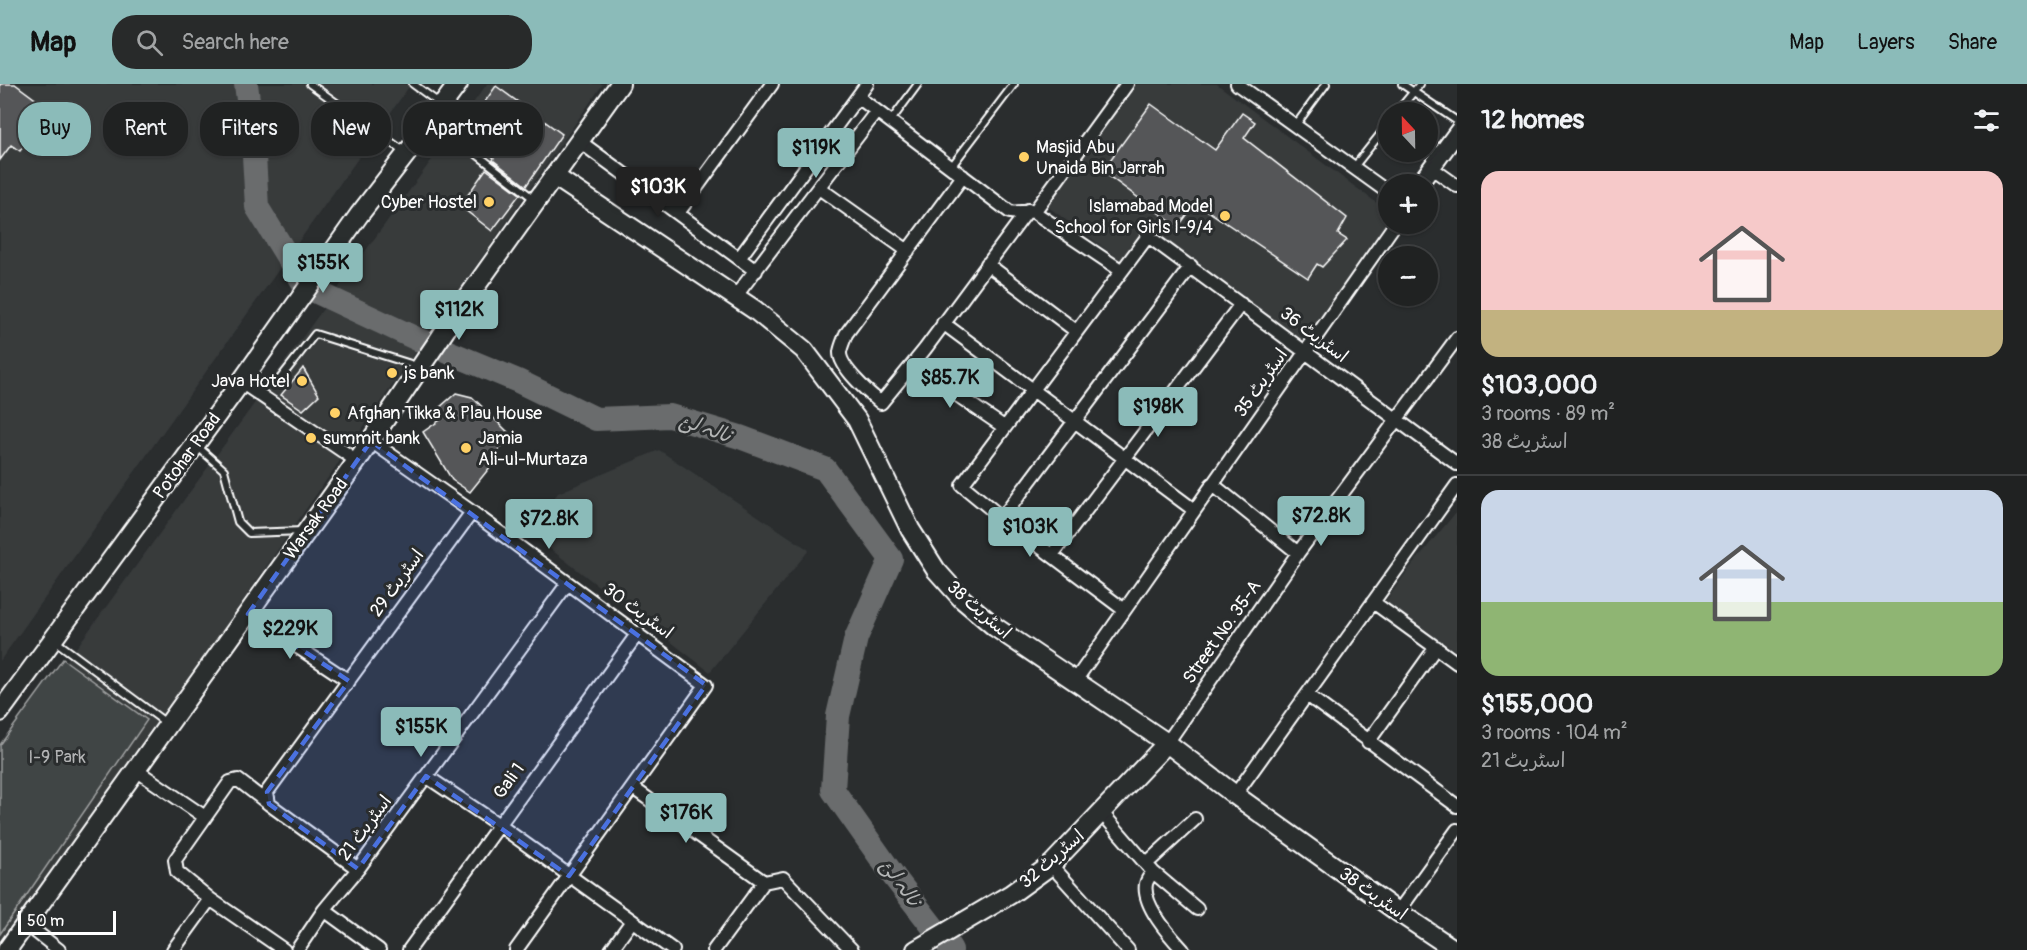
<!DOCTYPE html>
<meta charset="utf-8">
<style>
body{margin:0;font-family:Pangolin,"Playpen Sans Arabic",sans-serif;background:#282a2a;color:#f1f3f6;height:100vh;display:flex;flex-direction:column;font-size:22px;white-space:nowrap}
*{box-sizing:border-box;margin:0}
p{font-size:20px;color:#a2a4a5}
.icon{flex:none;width:33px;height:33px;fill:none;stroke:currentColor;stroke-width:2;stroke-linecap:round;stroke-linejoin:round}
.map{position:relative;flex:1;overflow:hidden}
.side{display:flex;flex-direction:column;background:#202222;width:570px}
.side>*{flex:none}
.top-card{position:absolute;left:18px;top:18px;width:570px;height:54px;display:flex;gap:12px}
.needle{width:39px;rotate:338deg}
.fabs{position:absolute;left:1378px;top:18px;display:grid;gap:12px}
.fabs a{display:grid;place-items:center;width:60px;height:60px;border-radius:50%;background:#202222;box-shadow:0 2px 4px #0004,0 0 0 2px #3d3f40;font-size:30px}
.scale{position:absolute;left:18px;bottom:15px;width:98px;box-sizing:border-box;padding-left:6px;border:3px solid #fff;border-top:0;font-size:16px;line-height:21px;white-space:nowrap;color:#fff;-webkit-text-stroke:4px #2a2d2e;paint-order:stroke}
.price{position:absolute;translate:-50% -51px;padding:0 14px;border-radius:6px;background:#8bbbb9;color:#111;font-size:20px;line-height:39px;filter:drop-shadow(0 2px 3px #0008)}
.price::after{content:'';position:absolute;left:50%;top:36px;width:18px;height:14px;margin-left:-9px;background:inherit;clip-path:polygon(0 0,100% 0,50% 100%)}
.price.current{background:#222;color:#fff}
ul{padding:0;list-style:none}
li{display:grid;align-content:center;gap:12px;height:318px;padding:0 24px}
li+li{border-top:2px solid #3d3f40}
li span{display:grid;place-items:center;height:186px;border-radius:18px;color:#555}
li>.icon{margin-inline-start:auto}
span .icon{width:108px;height:108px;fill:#fffc;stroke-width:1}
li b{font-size:26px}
h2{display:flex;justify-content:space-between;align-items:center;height:72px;padding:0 24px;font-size:26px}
.pill{padding:0 21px;border-radius:24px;background:#202222;box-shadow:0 2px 4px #0004,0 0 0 2px #3d3f40;font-size:21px;line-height:54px}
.pill.current{background:#8bbbb9;color:#111}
header{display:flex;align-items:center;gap:36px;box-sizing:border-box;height:84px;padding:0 30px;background:#8bbbb9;color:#111}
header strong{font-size:28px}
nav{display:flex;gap:33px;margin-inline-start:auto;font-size:21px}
.search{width:420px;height:54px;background:#282a2a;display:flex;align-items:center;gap:15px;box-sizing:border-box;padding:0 21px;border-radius:24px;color:#a2a4a5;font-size:22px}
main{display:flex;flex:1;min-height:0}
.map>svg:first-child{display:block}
.built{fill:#373a3b}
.green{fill:#414445;stroke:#a0a2a2;stroke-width:1.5}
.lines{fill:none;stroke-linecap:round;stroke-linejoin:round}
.river{stroke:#6a6c6d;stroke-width:24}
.building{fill:#555758;stroke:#fff;stroke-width:1.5}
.lane-casing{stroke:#fff;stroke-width:10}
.street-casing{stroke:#fff;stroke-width:16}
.secondary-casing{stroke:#fff;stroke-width:22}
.lane{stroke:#2a2d2e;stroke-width:6}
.street{stroke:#2a2d2e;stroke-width:12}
.secondary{stroke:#2a2d2e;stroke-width:18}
.marked{fill:#4a71e0;fill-opacity:0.2;stroke:#4a71e0;stroke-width:4.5;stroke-dasharray:12 8;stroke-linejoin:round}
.poi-dot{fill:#ffd166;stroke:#2a2d2e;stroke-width:2}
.labels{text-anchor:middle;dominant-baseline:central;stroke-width:6;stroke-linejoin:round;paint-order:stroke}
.poi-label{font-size:18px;fill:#fff;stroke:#2a2d2e;text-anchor:start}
.street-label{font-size:18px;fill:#fff;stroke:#2a2d2e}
.park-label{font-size:18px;fill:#b3b4b5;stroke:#2a2d2e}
.water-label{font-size:20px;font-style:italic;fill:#b4b6b6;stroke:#2a2d2e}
</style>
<header>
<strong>Map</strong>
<div class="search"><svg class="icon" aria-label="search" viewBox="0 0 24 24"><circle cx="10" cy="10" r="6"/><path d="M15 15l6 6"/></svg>Search here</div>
<nav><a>Map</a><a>Layers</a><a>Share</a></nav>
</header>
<main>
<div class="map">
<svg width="1457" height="866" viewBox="0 0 1457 866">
<rect width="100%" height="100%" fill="#2a2d2e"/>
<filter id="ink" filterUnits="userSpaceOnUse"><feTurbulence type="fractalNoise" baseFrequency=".0167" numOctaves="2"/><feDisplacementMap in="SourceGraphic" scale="12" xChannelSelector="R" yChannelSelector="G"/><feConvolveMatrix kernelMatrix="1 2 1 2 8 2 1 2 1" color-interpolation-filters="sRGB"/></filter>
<g filter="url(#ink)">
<path class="built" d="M0,0h411l-411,577z
M487,0h116l-308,441 -280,407 -15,18v-208l71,-87z
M1126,0h91l172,128v9l-84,122 -155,-111 -27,30 -83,-61z
M659,366l150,100 -99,122 -183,-141 31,-38z
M1457,427v141l-72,-50 23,-32z"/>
<path class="green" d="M63,575l84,61 -147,214v-189z"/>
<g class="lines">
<path class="river" d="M246,0l7,55 4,68 49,80 111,52 101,42 78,38 74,-3 70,21 85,32 66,90 -35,79 -18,78 -5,74 62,88 38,49
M948,861l3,5"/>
</g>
<path class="building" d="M0,0h15l35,26 -30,41 -9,-6 -11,15z
M496,2l66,48 -36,52 -33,-26 1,-2 -32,-24z
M1151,20l64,46 27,-37 13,9 -11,16 103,80 -9,16 9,6 -25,27 -5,-3 -9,14 -112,-75 -18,24 -76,-56z
M486,85l34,25 -28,37 -32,-25z
M303,284l16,27 -16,15 -22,-15z
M456,309l16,4 40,39 -24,24 3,6 -21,26 -18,-12 -29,-48 20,-14 -5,-9z"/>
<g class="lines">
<g class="lane-casing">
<path id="lane" d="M310,0l95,68
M413,0l26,19
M1402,0l55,37
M1397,28l23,-28
M890,38l28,-38
M1295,42l31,-42
M452,51l82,64
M951,83l63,-83
M1354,83l35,-44
M1413,100l44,-60
M279,296l36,-46 102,32
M198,363l26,23 14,52 11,11 54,-2
M54,556l112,83"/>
</g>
<g class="street-casing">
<path id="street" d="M1237,0l152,109
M858,13l152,115c8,2 15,-2 24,0l88,59
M579,57l177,130
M1433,85l24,17
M963,92l-117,158c-2,6 -5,12 -6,18 -1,15 30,42 41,51l44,-54 103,-139
M1422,100l35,-48
M819,104l89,63
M1034,128l93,-128
M678,129l94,-129
M740,173l127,-173
M987,180l89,67
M735,213l141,-185
M943,239l251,187
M913,281l91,62
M241,298l116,79
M371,357l101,71 234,173 -190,265
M1212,400l86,69
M1002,434l189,-252
M1052,471l189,-251
M1373,518l84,61
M1123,525l-121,-91 -40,-33 186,-249 309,228
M248,530l101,67
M1075,597l320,-457
M1307,611l150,111
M1368,658l68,-95
M1167,659l131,-190 159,-215
M136,686l69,47
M426,692l73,49 174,125
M633,704l131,94 -50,68
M1235,711l222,-310
M269,720l-31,-24 -8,2 -55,78 2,12 33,27 74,51
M1102,729l51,59 44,37
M1146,780l49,-45
M1051,781l77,85
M358,785l-89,-65 -2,-12 205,-280
M1153,788c-3,4 -6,7 -7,12 -4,21 24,52 37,66
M764,798l19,-4 69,72
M324,826l55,40
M1398,828l59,-82
M26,840l33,26
M173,866l37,-51
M297,866l27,-40 34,-41 210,-286
M409,866l229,-317
M611,866l21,-29"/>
</g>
<g class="secondary-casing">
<path id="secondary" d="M554,92l201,134 49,40 53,70 53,109 26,41 26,29 33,28 172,116 68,52 163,117 57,38
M0,628l241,-330 118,-167 48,-62 51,-69
M7,866l350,-489 106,-157 157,-220
M916,866l95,-56 40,-29 116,-122"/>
</g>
<use href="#lane" class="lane"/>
<use href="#street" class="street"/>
<use href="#secondary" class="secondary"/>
</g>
</g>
<path class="marked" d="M371,357l335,244 -137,191 -143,-100 -68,93 -89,-65 -2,-12 82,-111 -101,-67z"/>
<g class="poi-dot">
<circle cx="1024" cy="73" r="6"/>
<circle cx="489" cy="118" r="6"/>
<circle cx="1225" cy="132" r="6"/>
<circle cx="392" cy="289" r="6"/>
<circle cx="302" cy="297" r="6"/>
<circle cx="335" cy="329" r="6"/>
<circle cx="311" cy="354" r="6"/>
<circle cx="466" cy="364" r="6"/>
</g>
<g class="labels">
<g class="poi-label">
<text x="1036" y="63">Masjid Abu<tspan x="1036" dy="21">Unaida Bin Jarrah</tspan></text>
<text x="477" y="118" text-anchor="end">Cyber Hostel</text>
<text x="1213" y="122" text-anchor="end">Islamabad Model<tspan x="1213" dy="21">School for Girls I-9/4</tspan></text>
<text x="404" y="289">js bank</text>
<text x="290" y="297" text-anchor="end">Java Hotel</text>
<text x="347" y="329">Afghan Tikka &amp; Plau House</text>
<text x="323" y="354">summit bank</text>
<text x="478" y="354">Jamia<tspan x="478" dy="21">Ali-ul-Murtaza</tspan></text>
</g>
<g class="street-label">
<text transform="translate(1314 251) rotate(37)">اسٹریٹ 36</text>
<text transform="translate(1261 299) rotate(-55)">اسٹریٹ 35</text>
<text transform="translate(187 372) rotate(-54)">Potohar Road</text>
<text transform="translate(316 435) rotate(-54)">Warsak Road</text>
<text transform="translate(397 499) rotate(-54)">اسٹریٹ 29</text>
<text transform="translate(979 526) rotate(41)">اسٹریٹ 38</text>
<text transform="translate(638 527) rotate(36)">اسٹریٹ 30</text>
<text transform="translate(1222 548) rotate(-55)">Street No. 35-A</text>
<text transform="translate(509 697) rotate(-54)">Gali 1</text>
<text transform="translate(365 744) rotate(-53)">اسٹریٹ 21</text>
<text transform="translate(1052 775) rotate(-41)">اسٹریٹ 32</text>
<text transform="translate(1373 810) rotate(35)">اسٹریٹ 38</text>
</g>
<g class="park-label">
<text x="57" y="673">I-9 Park</text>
</g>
<g class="water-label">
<text transform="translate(706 344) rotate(19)">نالہ لئ</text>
<text transform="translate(901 799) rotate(54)">نالہ لئ</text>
</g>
</g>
</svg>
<div class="fabs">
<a><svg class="needle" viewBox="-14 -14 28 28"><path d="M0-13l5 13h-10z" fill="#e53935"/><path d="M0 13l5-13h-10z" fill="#a2a4a5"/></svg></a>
<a>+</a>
<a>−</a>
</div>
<div class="scale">50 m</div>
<b class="price" style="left:816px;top:95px">$119K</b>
<b class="price current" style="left:658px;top:134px">$103K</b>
<b class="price" style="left:323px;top:210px">$155K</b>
<b class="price" style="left:459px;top:257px">$112K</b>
<b class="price" style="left:950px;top:325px">$85.7K</b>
<b class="price" style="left:1158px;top:354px">$198K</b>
<b class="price" style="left:1321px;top:463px">$72.8K</b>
<b class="price" style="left:549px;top:466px">$72.8K</b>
<b class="price" style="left:1030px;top:474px">$103K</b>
<b class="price" style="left:290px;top:576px">$229K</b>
<b class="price" style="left:421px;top:674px">$155K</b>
<b class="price" style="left:686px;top:760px">$176K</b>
<div class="top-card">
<a class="pill current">Buy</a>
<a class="pill">Rent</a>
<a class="pill">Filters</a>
<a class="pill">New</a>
<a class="pill">Apartment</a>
</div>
</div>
<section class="side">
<h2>12 homes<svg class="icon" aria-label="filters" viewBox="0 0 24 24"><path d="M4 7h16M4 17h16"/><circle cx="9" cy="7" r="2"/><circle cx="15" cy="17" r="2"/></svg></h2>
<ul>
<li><span style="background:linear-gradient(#f6c9c9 75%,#c2b280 0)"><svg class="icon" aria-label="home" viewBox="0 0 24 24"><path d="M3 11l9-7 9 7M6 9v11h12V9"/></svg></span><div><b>$103,000</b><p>3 rooms · 89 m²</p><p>اسٹریٹ 38</p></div></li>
<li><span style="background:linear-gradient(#c9d6e8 60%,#8fb573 0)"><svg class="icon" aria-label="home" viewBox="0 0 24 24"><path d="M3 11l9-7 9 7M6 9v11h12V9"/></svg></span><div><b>$155,000</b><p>3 rooms · 104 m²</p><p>اسٹریٹ 21</p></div></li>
</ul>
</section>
</main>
